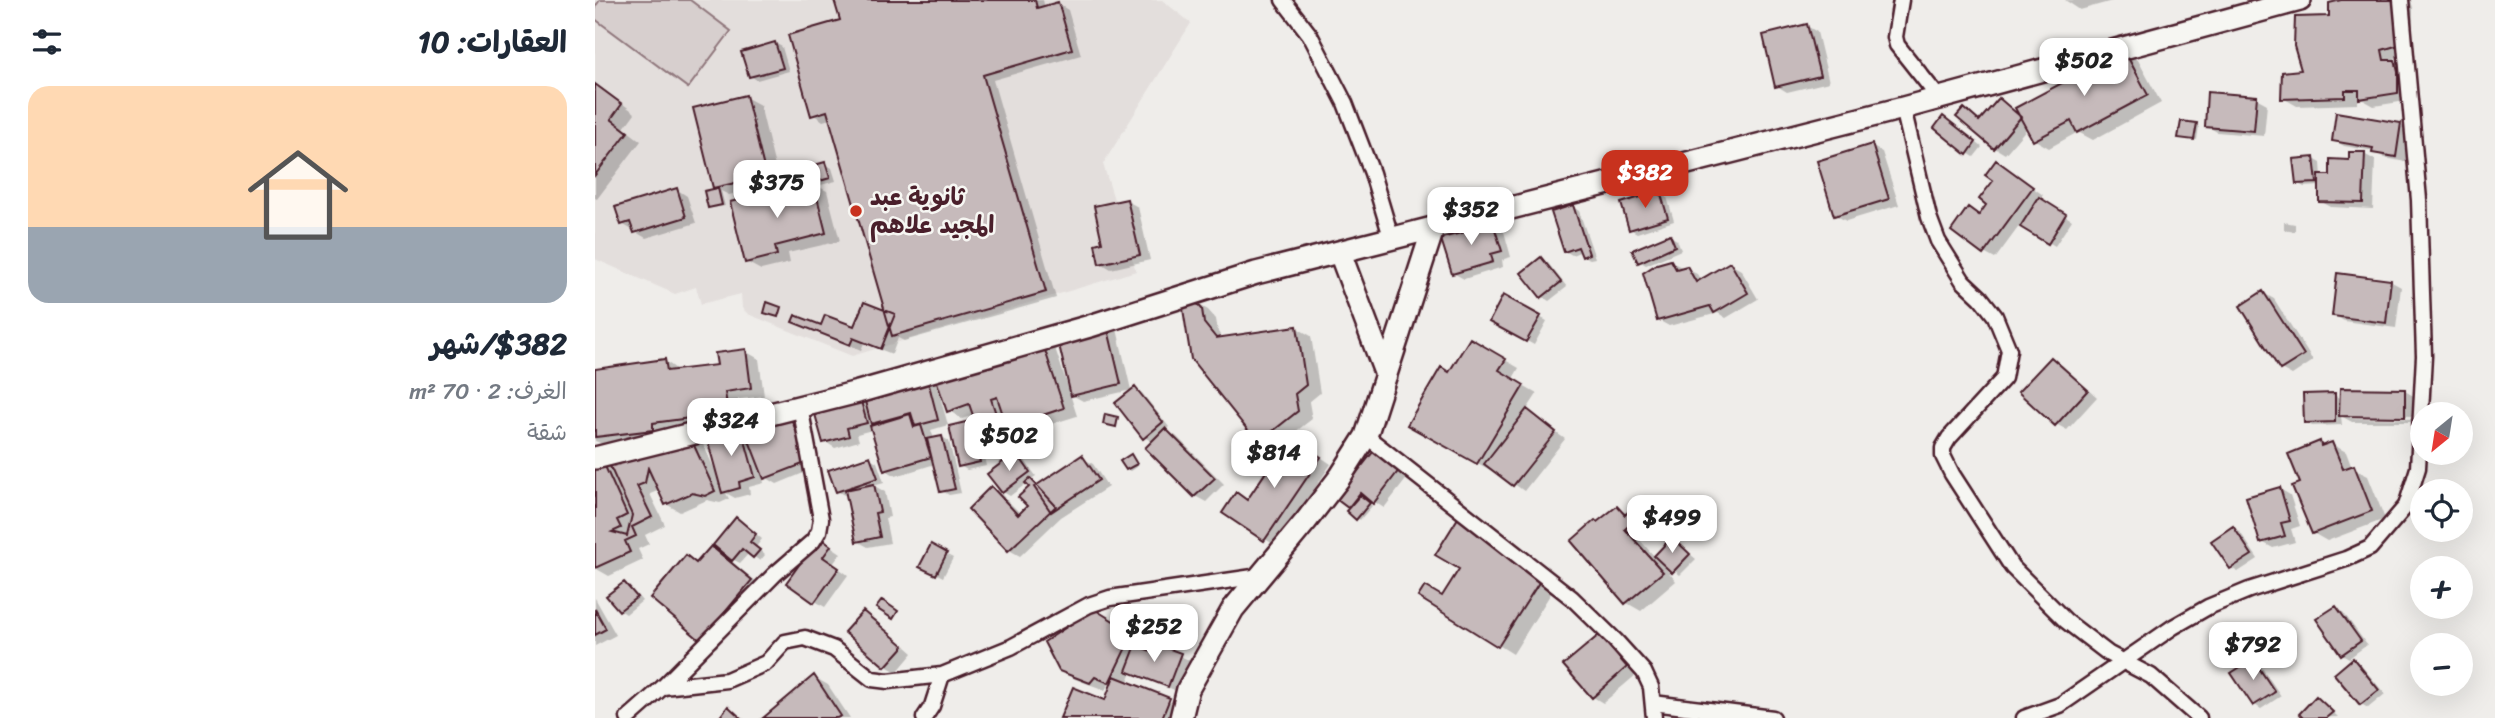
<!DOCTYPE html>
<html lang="ar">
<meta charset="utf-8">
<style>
body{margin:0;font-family:Sriracha,"Playpen Sans Arabic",sans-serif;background:#f6f6f7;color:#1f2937;direction:rtl;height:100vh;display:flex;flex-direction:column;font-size:26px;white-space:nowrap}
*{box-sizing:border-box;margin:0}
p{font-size:23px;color:#747a83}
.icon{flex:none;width:38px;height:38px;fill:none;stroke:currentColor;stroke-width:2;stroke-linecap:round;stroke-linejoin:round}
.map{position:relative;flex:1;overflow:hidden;direction:ltr}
.side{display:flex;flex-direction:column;background:#fff;width:595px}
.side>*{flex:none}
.needle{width:46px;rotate:210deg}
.controls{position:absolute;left:1815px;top:402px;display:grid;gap:14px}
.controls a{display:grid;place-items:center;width:63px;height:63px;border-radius:50%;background:#fff;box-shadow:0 7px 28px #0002;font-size:35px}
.price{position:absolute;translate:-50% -60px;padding:0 16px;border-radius:14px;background:#fff;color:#222;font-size:23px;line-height:46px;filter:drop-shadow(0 2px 4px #0008)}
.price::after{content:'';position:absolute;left:50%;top:42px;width:21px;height:16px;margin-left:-10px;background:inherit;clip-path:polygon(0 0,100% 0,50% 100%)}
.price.active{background:#c8321e;color:#fff}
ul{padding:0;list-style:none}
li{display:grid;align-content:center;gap:14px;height:371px;padding:0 28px}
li+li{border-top:2px solid #e0e1e3}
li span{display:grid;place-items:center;height:217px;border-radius:21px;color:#555}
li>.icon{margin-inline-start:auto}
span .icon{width:126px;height:126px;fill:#fffc;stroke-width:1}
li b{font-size:30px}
h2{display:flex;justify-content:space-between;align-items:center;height:84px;padding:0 28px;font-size:30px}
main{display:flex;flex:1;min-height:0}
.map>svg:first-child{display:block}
.built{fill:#e3dedc}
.green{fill:#d7cfce;stroke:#90777c;stroke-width:2}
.shadow{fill:#0003;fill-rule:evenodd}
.building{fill:#c6babb;stroke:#4a1f2b;stroke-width:2}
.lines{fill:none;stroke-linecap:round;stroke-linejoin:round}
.street-casing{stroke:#4a1f2b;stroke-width:19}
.secondary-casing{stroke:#4a1f2b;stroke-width:26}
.street{stroke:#f6f6f2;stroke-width:14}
.secondary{stroke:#f6f6f2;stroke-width:21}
.poi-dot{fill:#c8321e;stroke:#f6f6f2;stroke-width:2.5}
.labels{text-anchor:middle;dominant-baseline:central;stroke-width:5;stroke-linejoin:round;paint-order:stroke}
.poi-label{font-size:24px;font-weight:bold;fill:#4a1f2b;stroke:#f6f6f2;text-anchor:start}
</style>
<main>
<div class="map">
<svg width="1900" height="718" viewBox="0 0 1900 718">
<rect width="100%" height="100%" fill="#efedea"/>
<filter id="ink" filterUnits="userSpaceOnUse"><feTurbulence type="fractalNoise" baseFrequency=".0143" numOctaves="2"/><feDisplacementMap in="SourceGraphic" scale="14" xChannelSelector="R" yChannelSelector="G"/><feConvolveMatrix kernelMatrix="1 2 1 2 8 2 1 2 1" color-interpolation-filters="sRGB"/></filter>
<g filter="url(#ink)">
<path class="built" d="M0,0h567l29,23 -88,141 33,107 -284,85 -104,-42 -6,-6 -1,-14 -40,10 -5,-17 -21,7 -80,-35z"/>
<path class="green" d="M5,0h90l41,31 -43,57 -93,-69v-12z"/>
<path class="shadow" d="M241,0h207l2,8 13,-4 10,6 13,45 -88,25 63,218 -152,43 -6,-3 -6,16 -28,-11 -3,7 -67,-29 28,7h33l32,-15 -57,-194 -7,2 -10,-7 29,-92z
M1470,0h51l-36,10z
M1763,0h53l2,8v45l-18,5 1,4 13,8 3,30 -38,6 -16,-9v7l-61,2 -14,-8 20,-26 28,-54z
M1212,26l10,6 12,50 -42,10 -10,-6z
M180,43l7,4 7,24 -32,9 -7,-4z
M1529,52l14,8 23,43 -68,37 -15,-8 -29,16 -14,-8 -7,-13 -23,27 -10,-6 -31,-37 16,11 19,-22 22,17z
M0,83l40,30 -11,15 17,13 -44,58 -2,-1z
M150,97l15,8 19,78 -50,12 -8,-4 4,15 -12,2 -3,-1 -4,-15 13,-3 -4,-2z
M1661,98l11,6 -3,32 -47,-4 -10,-6z
M1355,122l32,25 -8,10 -6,-4z
M1601,125l3,1 -2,14 -14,-2z
M1806,125l10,6 -5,31 -21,-4 -11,-7 -30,-5 -10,-6z
M1276,146l11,6 17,53 -53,16 -11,-6z
M1769,154l11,6 -2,49 -42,-2 -11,-6 1,-15 -17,1 -7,-4 17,-24 7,4 1,14h9z
M1402,162l46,33 -4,5 33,20 -17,26 -35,-21 -25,34 -11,-6 -4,-37 9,-12 6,-23z
M230,164l7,4 4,13 -19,5 10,5 13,50 -52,12 2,10 -29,7 -15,-8z
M81,189l11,7 9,27 -50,15 -24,-14z
M1065,193l7,4 7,24 -37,12 -7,-4z
M532,201l11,6 12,53 -39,9 -10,-6 3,-19z
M978,207l6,4 16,47 -5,1 -7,-3 -1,-5 -10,4 -7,-4z
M897,222l11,6 8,29 -7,2v2l-2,-2 1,8 -39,12 -11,-6z
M1689,222l11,2v8l-11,-2z
M1075,236l7,4 4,10 -35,15 -7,-4z
M946,259l7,4 19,24 -18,14 -6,-4 -19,-23z
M1076,262l26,12 4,7 29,-17 11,6 17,29 -32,19 -8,-5 -49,13 -11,-6z
M1795,281l11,6 -5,41 -52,-7 -10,-6z
M1668,293l11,6 39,62 -21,14 -11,-6z
M909,298l43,23 -13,24 -43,-24z
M599,302l14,8 8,9 2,13 5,7 74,-11 14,8 9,57 -11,9 3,17 -39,30 -14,-8 -67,-83z
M511,322l11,7 14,61 -48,11 -13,-7 7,22 -45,14 4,12 -9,4 -14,-9 -4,-11 -14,4 16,14 -16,15 -13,-11 4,18 -19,4 -7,-4 10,-43 7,4 4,17 12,-11 -16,-10 -3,-8 -12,4 -14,-9 -4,-11 -3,1 7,25 -17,5 3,9 8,-2 7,4 12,52 -12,2 -7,-4 -7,-27 -39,12 -10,-6 -14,-40 -15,4 2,7 -24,7 -11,-7 -9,-33 226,-68 14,8 13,39 2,-1z
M875,340l49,28 -7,12 25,14 -11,17 39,28 -41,52 -31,-22 -1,2 -83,-46 41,-51z
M150,351l14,8 5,37 -26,3 3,21 -135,25 -11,-4v-71l70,-9 14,10 40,-5z
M1456,359l11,6 35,32 -30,33 -11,-6z
M540,389l7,4 27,34 -4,3 11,6 48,48 -18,18 -11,-6 -47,-48 5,-6 -9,-5z
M1810,391l10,6v25h-63l-11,-6 1,9 -30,1 -7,-4 29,-27 7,4zM1755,415l64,1v3l-64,-1z
M202,416l21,51 -41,17 -15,-9 2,8 -15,4 1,7 -15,4 -9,-5 3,6 -9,4 -13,-3 -27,12 -14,-8 -6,-14 -10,4 15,31 -20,10 4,9 -11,5 5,11 -34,16 -14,-8v-109l105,-21 16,34 24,-44 8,5z
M1725,443l5,3 7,-2 14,8 6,16 16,8 17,43 -58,22 -14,-8 -11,-49z
M706,444l30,20 -55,82 -52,-34 24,-11z
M786,444l34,24 -31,40 -14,-9 -2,3 4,4 -12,14 -11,-9 2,-3 -13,-9z
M421,455l7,3 13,18 -6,4 9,5 43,-27 11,6 15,23 -47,30 -41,39 -11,-6 -39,-41 21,-21 11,7 19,19 8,-8 2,-19 -4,-4 -17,13 -7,-4z
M536,456l8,9 -9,6 -3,-2z
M275,458l7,4 7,20 -11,3 12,7 5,25 -5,1 5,25 -22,4 -11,-6 -9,-47 -4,1 -7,-4z
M1685,489l10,6 10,31 -9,3 4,13 -22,6 -11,-6z
M1054,505l14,8 6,7 -9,8 -6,-3 -16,13 17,19 17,-18 24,20 -16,16 -19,-15 -1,2 16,19 -35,30 -14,-8 -54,-62 44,-33 11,6 6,-4 6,3z
M148,523l19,16 -6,8 9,8 -5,6 -11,-8 -9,10 -10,-5 -1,1 36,30 -49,59 -14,-8 -15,-83 11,7 13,-16 17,10z
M1638,528l7,4 18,27 -20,13 -7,-4z
M225,539l21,14 -8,11 15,11 -23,32 -10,-6z
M336,547l22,11 -10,19 -21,-11z
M866,569l97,13 -45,72 -93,-58 23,2z
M30,584l6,4 11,13 -16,13 -6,-4z
M0,598l21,37 -21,11z
M1741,608l7,4 24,33 -18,13 -7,-4z
M268,613l11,6 39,34 -16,19 -11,-6 -39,-34z
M514,619l37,24 -3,6 14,6 3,-8 31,14 -12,31 -47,-20 -5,11 56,25 -4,10h-117l44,-16 7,-17 -4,-1 -4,6 -30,-11 -15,-9z
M1004,637l10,6 28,31 -34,29 -10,-6z
M1758,660l7,4 25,30 -17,14 -7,-4 -24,-30z
M1658,661l7,4 21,31 -20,13 -6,-4 -21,-32z
M219,677l14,8 22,33h-84z
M1722,698l6,4 15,15 -32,1z"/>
<path class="building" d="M239,0h201l2,8 21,-6 14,47 -89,26 63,217 -154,44 -65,-225 -16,5 -23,-81 52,-15z
M1746,0h58v45l-17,5 2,10h11l3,12v21l-39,6v-9h-14v7l-64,2 1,-27 19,-2 -7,-24 1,-29 34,-1v-13z
M1212,24l13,52 -45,11 -12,-52z
M180,42l8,26 -34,9 -8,-25z
M1529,50l24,45 -71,38 -6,-12 -38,20 -18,-33z
M0,84l27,20 -11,15 17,13 -33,43z
M1612,92l50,4 -3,35 -49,-4z
M151,95l20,81 -53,12 -20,-80z
M1404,98l22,19 -27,32 -38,-32 8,-9 15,13z
M1741,112l65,11 -5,34 -24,-4 1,-5 -41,-7z
M1348,116l33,26 -9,13 -33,-27z
M1586,121l16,2 -3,17 -16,-2z
M1277,144l17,55 -55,17 -17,-55z
M1754,152h16l-2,51 -44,-1v-27h11v-16l19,1z
M1719,157l3,26 -21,1 -3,-25z
M1401,160l37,27 -50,68 -32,-24 17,-24 11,8 7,-10 -7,-6 14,-18 -8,-6z
M230,162l5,16 -24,7 -5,-16z
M218,181l13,52 -51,13 2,9 -32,8 -15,-61z
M82,188l9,29 -52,16 -4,-11 -9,3 -6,-18z
M123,188l4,17 -14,3 -4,-17z
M1065,191l8,27 -39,12 -8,-27z
M1444,197l27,17 -18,30 -28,-17z
M532,199l13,56 -41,9 -4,-20 7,-2 -8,-36z
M978,205l16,49 -7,3 -4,-10 -14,5 -13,-40z
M897,220l10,31 -11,3 2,8 -41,12 -12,-38z
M1075,234l5,12 -37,17 -6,-13z
M946,257l20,25 -20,16 -20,-25z
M1076,260l5,9 11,-3 9,16 34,-20 18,31 -34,20 -4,-7 -53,15 -14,-48 14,-9z
M1742,273l54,7 -5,43 -54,-7z
M1668,291l41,64 -24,15 -40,-64z
M908,295l38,21 -15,26 -37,-20z
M599,300l8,9 2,14 12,15 81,-12 9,59 -11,9 3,17 -40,32 -67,-84 -8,-50z
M172,302l14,5 -3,10 -14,-4z
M269,302l31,12 -14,35 -28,-11 -3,7 -58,-23 3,-7 26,10 4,-10 29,11z
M511,321l15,63 -50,12 -15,-64z
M446,338l23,70 -45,15 4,12 -12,4 -14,-42 -6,2 6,18 -21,7 -7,-20 -22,8 -13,-39z
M875,338l36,21 -7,11 25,15 -47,79 -70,-39 34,-58 8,5z
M151,349l5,39 -26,4 3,21 -75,10v7l-58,7v-68l70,-10 2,12 50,-6 -2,-12z
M1456,357l37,33 -33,36 -37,-34z
M330,369l13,51 -23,6 -4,-13 -40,11 -10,-38z
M540,387l28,35 -20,17 -28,-36z
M1745,388l65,1v28l-66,-1z
M1740,393v29l-31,1 -1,-29z
M264,394l8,29 -20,5 2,8 -26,7 -10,-36z
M192,408l21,54 -44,17 -21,-54z
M932,409l29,23 -43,54 -29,-22z
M315,414l4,13 7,-2 10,32 -47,14 -14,-45z
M510,414l13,3 -2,10 -13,-3z
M375,421l10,41 -22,5 -9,-41z
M146,426l14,51 -16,5 1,6 -18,5 -16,-58z
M91,428l29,63 -10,5 -13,-3 -27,12 -17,-37 -3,15 -8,3 15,31 -20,10 4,9 -11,5 5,11 -35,16v-111l5,-2 27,60 -10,5 4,8 -9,4 15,4 5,-21 -23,-51z
M400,428l11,12 -19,17 -10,-12z
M570,428l50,50 -21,19 -49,-49z
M347,436l13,53 -15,3 -13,-53z
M695,436l31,21 -57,84 -42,-28 14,-21 11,8z
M1725,441l1,5 11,-4 11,27 11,-4 18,46 -60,23 -20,-48 8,-3 -12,-29z
M786,442l25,19 -33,43 -13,-11 -12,15 -12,-9z
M421,452l14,20 -28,21 -15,-19z
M536,454l6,10 -11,6 -6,-9z
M487,455l17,25 -48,32 -17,-25z
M275,456l8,22 -42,14 -8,-22z
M435,478l26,28 -48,45 -40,-42 23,-23 27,29 9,-9 -9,-9 11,-10 -4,-4z
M279,484l6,28 -5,1 5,24 -24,5 -11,-52z
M1685,487l10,34 -9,2 4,13 -25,7 -14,-46z
M765,495l10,8 -14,17 -10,-9z
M1054,503l7,8 -12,10 -4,-5 -15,13 38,43 -38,32 -54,-63 24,-21 2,2 20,-16 8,9 8,-8 5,6z
M141,517l20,17 -6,8 10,8 -7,8 -11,-9 -10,12 -19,-16z
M863,518l87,55 -47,74 -80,-50 7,-11 17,10 17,-27 -24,-14z
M1638,526l19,29 -22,14 -19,-28z
M224,537l12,9 -8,11 16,11 -25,35 -28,-20z
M1077,537l18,17 -18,19 -18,-17z
M336,544l16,9 -11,22 -17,-8z
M116,546l41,34 -51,61 -51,-43 36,-43 10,8z
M29,582l13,15 -18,14 -13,-15z
M287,600l16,11 -5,8 -17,-11z
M1741,606l25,35 -20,14 -25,-36z
M0,609l11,20 -11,6z
M499,609l39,24 -24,50 -14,-6 -5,6 -31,-12 -15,-29z
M268,611l41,35 -19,21 -41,-35z
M1004,635l28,32 -35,31 -29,-33z
M541,645l20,8 3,-8 22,8 -13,34 -42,-16z
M1758,658l26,32 -19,15 -26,-31z
M1658,659l22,33 -22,14 -22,-33z
M219,675l27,41 -4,2h-74z
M519,676l56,22 -8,20h-102l13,-31 32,13z
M1721,696l17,16 -7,6h-23l-4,-4z
M133,706l13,12h-22z"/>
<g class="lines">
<g class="street-casing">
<path id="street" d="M688,0l27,35 35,68 27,70 20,67
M1306,0l-6,37 2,8 42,53
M1308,108l26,109 9,24 25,40 18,17 14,18 14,34 -5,28 -55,60 -6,10v8l9,18 60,93 54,54 43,33 42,22 48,42
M771,436l206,162 43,42 29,32 7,15 3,31
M68,687l112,-113 38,-33 6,-10 2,-12 -21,-113
M1058,703l120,15
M33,718l35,-31 64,-7 39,-17 19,-21 20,-4 29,11 38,30 16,2 54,-6
M329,718l8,-12 10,-31 69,-28 78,-42 21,-7 150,-22
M1429,718l36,-13 113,-78 35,-20 41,-17 97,-31 24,-11 36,-42 12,-38 6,-112 -5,-156 -18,-200"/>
</g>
<g class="secondary-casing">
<path id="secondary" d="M745,253l46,122
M0,458l263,-66 232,-66 166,-53 647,-165 397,-108
M586,718l7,-29 45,-80 73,-88 34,-44 26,-41 67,-207"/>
</g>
<use href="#street" class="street"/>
<use href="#secondary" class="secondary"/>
</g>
</g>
<circle class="poi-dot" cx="261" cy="211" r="7"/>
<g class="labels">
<g class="poi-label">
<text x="275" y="197">ثانوية عبد<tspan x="275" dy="28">المجيد علاهم</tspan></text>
</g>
</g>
</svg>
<div class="controls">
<a><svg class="needle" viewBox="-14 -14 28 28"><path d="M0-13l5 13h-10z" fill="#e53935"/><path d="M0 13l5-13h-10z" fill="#747a83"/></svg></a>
<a><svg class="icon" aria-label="locate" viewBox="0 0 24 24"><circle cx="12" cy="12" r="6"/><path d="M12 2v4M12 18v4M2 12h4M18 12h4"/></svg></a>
<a>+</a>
<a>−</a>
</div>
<b class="price" style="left:1489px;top:98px">$502</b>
<b class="price active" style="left:1050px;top:210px">$382</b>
<b class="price" style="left:182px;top:220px">$375</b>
<b class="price" style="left:876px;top:247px">$352</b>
<b class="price" style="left:136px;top:458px">$324</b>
<b class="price" style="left:414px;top:473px">$502</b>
<b class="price" style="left:679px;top:490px">$814</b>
<b class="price" style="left:1077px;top:555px">$499</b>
<b class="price" style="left:559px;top:664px">$252</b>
<b class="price" style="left:1658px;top:682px">$792</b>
</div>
<section class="side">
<h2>العقارات: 10<svg class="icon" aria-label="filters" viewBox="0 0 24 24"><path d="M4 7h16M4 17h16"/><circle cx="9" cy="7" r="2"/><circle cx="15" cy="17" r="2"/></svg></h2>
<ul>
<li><span style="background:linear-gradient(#ffd9b3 65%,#9aa5b1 0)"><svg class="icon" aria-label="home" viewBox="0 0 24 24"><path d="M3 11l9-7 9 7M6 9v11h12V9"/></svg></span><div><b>$382/شهر</b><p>الغرف: 2 · 70 m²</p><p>شقة</p></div></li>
</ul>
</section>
</main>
